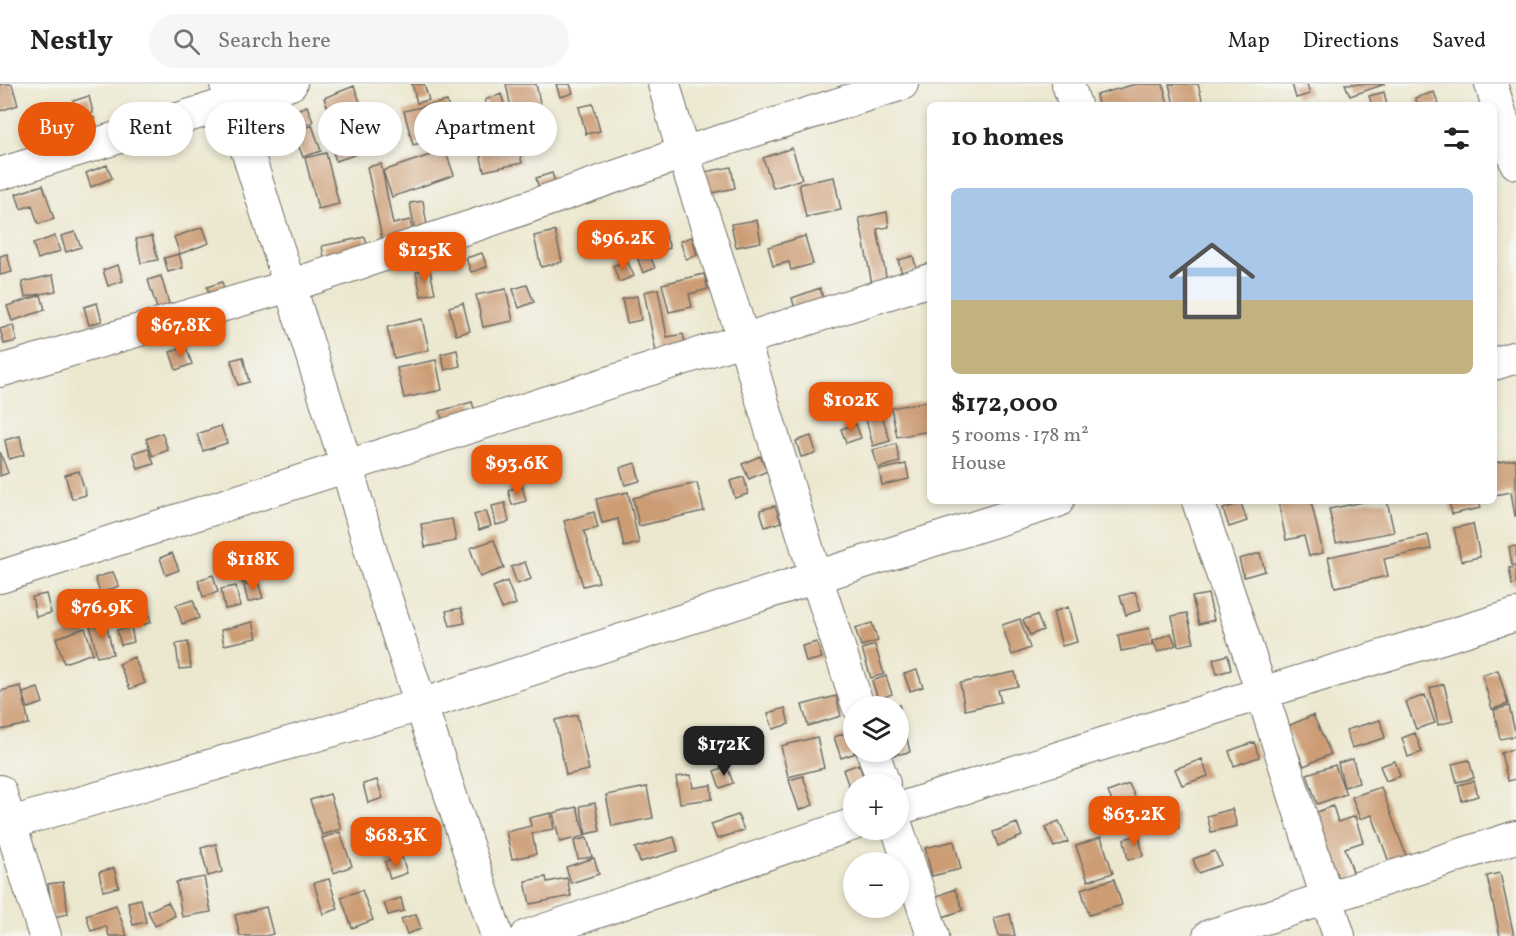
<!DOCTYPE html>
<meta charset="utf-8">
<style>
body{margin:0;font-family:Vollkorn,serif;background:#f6f6f6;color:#222;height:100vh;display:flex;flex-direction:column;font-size:22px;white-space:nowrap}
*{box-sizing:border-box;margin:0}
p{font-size:20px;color:#767676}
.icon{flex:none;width:33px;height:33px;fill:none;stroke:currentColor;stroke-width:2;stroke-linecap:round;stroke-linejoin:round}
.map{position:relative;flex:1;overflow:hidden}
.drawer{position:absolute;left:927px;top:18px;width:570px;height:402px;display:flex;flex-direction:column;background:#fff;border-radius:9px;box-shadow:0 3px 9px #0003}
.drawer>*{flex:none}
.hud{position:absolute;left:18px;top:18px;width:570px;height:54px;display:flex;gap:12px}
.fabs{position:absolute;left:843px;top:612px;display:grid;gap:12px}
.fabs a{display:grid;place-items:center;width:66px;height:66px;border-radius:50%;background:#fff;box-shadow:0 3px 9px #0003;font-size:30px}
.price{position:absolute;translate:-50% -51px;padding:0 14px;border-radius:12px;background:#ea580c;color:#fff;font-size:20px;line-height:39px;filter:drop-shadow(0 2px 3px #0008)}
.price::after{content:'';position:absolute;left:50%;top:36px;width:18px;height:14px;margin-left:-9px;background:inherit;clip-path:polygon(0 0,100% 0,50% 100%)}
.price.on{background:#222;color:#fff}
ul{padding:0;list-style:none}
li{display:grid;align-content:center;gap:12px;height:318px;padding:0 24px}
li span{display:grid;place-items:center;height:186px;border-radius:9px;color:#555}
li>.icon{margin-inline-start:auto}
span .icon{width:108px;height:108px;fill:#fffc;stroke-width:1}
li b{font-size:26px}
h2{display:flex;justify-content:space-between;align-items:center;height:72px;padding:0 24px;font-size:26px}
.pill{padding:0 21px;border-radius:27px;background:#fff;box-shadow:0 3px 9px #0003;font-size:21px;line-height:54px}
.pill.on{background:#ea580c;color:#fff}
header{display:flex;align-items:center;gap:36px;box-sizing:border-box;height:84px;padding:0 30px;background:#fff;border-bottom:2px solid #e0e0e0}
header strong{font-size:28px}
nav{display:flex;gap:33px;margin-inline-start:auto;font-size:21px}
.search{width:420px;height:54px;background:#f6f6f6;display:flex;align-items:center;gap:15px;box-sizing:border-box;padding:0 21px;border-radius:33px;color:#767676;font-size:22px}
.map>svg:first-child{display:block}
.building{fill:#cc9c74}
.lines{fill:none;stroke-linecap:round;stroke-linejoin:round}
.minor-casing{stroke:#6f6d65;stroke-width:34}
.minor{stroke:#fff;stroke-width:32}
</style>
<header>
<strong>Nestly</strong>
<div class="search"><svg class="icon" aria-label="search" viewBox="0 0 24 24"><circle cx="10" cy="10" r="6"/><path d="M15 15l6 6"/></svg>Search here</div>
<nav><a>Map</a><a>Directions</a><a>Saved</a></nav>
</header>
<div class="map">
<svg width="1516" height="852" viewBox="0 0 1516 852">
<rect width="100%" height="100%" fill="#f6f6f2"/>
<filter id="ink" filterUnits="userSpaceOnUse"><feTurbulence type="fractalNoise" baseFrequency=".0167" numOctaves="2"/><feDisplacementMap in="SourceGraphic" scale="12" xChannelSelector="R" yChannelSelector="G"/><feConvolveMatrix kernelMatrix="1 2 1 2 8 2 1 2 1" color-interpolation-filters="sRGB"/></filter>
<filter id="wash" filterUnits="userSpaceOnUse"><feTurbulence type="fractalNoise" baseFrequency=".008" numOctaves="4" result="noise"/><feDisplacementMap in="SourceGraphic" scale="24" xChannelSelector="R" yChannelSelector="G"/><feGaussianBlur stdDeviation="1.35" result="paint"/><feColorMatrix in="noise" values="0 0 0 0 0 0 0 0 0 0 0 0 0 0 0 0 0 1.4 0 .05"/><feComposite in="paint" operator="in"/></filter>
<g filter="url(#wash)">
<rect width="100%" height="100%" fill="#ece8d0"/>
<g id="blocks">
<path class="building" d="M0,0h12l6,21 -18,6z
M412,0h12l5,16 -12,3z
M506,0h30l5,23 -29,6z
M556,0h14l3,9 -13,4z
M1136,0h27l5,21h-70l-2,-10z
M1169,0h29l5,19 -10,2h-19z
M1292,0h15l3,10 -14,4z
M1345,0h40l-35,12z
M354,2l8,21 -30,12 -8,-21z
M1384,8l3,13h-15l-3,-9z
M1434,8l5,13h-21l-3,-7z
M501,10l6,19 -16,6 -6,-19z
M89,12l4,17 -16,4 -4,-16z
M447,17l8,33 -42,11 -9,-34z
M593,20l7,27 -14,3 -7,-27z
M307,22l6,16 -17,6 -5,-16z
M94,33l3,11 -23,5 -3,-12z
M312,41l9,26 -18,6 -10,-25z
M355,44l8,24 -27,9 -8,-24z
M515,47l7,32 -38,8 -7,-32z
M384,48l7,19 -14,5 -7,-19z
M792,64l10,31 -29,9 -10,-30z
M445,66l9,25 -62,22 -9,-26z
M326,69l13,51 -21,5 -13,-51z
M381,80l12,60 17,-4 4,17 -31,6 -16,-76z
M107,81l5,13 -21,9 -5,-14z
M731,83l4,21 -27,6 -4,-22z
M552,89l6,18 -17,5 -5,-18z
M834,93l7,33 -35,7 -7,-33z
M43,101l11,34 -16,5 -6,-19 -11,4 -5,-15z
M423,117l5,31 -13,2 -5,-31z
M887,128l2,15 -12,2 10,52 -15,3 -13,-66z
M757,136l4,22 -25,5 -5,-23z
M203,143l6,16 -29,11 -6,-17z
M555,147l7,31 -21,5 -7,-31z
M664,147l6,17 -13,5 -6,-18z
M75,148l6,15 -15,5 -5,-16z
M55,152l5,15 -22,8 -5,-15z
M152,152l6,24 -17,3 -5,-24z
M805,152l8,28 -22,6 -2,-8 -16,4 -5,-19z
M365,153l5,22 -44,9 -4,-22z
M692,153l5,18 -11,4 -6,-18z
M649,168l6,16 -12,5 -6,-16z
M482,169l5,14 -16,5 -5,-14z
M7,170l5,18 -12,3v-19z
M179,170l4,14 -15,4 -4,-14z
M913,172l4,14 -15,4 -4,-14z
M627,176l7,16 -15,6 -6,-16z
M118,181l5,16 -15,5 -5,-16z
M430,186l5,23 -14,3 -5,-24z
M704,190l4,15 -19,5 3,13 -23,5 -7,-28z
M53,191l3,16 -31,6 -3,-15z
M161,192l10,35 -12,4 -11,-35z
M222,198l4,14 -15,4 -4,-13z
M527,201l7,17 -15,6 -6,-19z
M820,204l5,16 -29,9 -4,-15z
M506,205l7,32 -30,6 -7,-32z
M658,205l9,48 16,-3 4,17 -30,6 -13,-65z
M41,211l4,15 -33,11 -5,-15z
M637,212l4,24 -14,3 -5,-24z
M97,219l5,18 -13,4 -5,-18z
M463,219l7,28 -14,4 -7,-28z
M422,235l7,31 -35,8 -7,-31z
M13,241l4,16 -13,3 -4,-15z
M186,263l6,17 -16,6 -6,-18z
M457,266l3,16 -15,4 -4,-16z
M243,273l6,25 -11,3 -7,-25z
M436,276l6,30 -38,8 -7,-30z
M929,317l1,30 -33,6 -6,-29z
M472,318l5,16 -33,9 -4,-16z
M882,331l8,26 -17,5 -7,-27z
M856,340l5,14 -15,5 -5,-14z
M221,342l6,17 -24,8 -6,-17z
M162,349l6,17 -15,6 -7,-17z
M20,352l4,19 -15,4 -4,-19z
M811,352l5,17 -15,4 -5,-16z
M896,360l4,18 -22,6 -5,-18z
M148,364l6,16 -16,5 -5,-16z
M0,368l8,21 -8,3z
M760,372l7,15 -18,8 -7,-15z
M1516,375v57h-1l-4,-24 -17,3v-32z
M635,379l5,18 -15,4 -5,-17z
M906,380l3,15 -27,6 -3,-15z
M79,387l7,24 -14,4 -7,-24z
M744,393l4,17 -13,4 -5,-17z
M697,399l7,28 -65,15 -6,-28z
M522,402l4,15 -14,4 -4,-15z
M628,408l11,51 -15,4 -6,-28 -16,4 -6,-24z
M1278,417h33l12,52 -14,3 -5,-20 -18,4z
M1368,417h19l7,31 -58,11 -7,-34z
M1449,417h30l2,7 -29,6z
M505,419l4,19 -13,3 -4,-19z
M1241,419l6,18 -18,6 -6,-18z
M775,422l6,16 -16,5 -5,-17z
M486,427l5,15 -12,4 -5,-15z
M594,428l4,16 -14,3 15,51 -16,4 -19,-65z
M452,435l4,22 -31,6 -4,-23z
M1473,440l7,33 -19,4 -7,-33z
M1428,451l3,14 -47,10 4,17 -53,11 -7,-30z
M494,456l10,28 -24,9 -10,-29z
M1516,462v19h-4l-3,-18z
M172,469l7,17 -13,5 -6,-17z
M1260,469l5,18 -21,6 -5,-18z
M251,474l8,21 -16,5 -8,-20z
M525,478l6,17 -14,5 -6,-17z
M1516,483v17l-4,1 -3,-17z
M113,488l6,14 -19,7 -5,-15z
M213,491l5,17 -15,5 -5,-17z
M507,497l9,23 -14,5 -9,-22z
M258,498l5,16 -15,4 -4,-16z
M236,502l4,20 -15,3 -4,-20z
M1135,508l6,18 -15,5 -6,-19z
M46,510l5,19 -15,4 -4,-20z
M1208,510l6,26 -15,4 -7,-27z
M193,516l6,18 -17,6 -6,-19z
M146,523l5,15 -14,5 -5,-15z
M1068,523l9,35 -15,4 -9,-34z
M461,524l4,15 -15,3 -4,-15z
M1187,529l7,30 -16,3 -6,-30z
M1037,531l6,15 -13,5 -7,-15z
M1020,535l10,29 -18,7 -10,-30z
M106,538l7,32 -16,3 -7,-32z
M253,538l4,16 -33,7 -3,-15z
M872,539l6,18 -17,5 -6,-18z
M131,543l3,15 -13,3 -4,-15z
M85,544l8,25 -29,10 -8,-25z
M1149,544l4,17 -32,6 -3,-16z
M1171,549l5,12 -18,7 -5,-11z
M188,558l3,26 -12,1 -3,-25z
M817,558l5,16 -16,4 -4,-16z
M875,561l9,29 -13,4 -9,-29z
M1228,571l3,15 -14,4 -4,-15z
M134,573l11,26 -15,6 -11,-25z
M917,586l6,17 -13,4 -6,-17z
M1498,586l10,34 -16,5 -10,-34z
M1015,588l3,14 -20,4 3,12 -36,8 -5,-27z
M886,592l6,18 -14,5 -6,-18z
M1444,600l9,37 -15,4 -8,-37z
M21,602l8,38 -29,6v-39z
M38,604l5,15 -15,5 -5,-15z
M1425,611l10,28 -19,6 -10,-27z
M836,612l5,20 -33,10 -6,-21z
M899,620l11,48 -16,3v-3h4z
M1509,622l7,30 -16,3 -6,-29z
M785,624l4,16 -16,5 -5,-16z
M577,631l12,55 -23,5 -11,-55z
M1313,631l18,39 -27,12 -18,-39z
M1380,636l5,18 -33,10 -6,-18z
M849,648l5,13v7h5l-18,6 -7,-21z
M1415,649l7,19 -14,5 -6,-19z
M817,653l7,31 -36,9 -7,-31z
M1254,658l5,15 -25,9 -5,-15z
M1516,664v31l-8,2 -7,-28z
M1202,675l6,17 -26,9 -7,-16z
M1353,675l6,24 -15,4 -6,-24z
M1469,676l5,18 -17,4 -5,-18z
M1395,677l5,15 -14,5 -6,-15z
M859,680l7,20h-12v7l-3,1 -8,-22z
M1335,681l11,29 -29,10 -10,-30z
M727,682l6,17 -13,5 -6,-17z
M691,691l2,13 18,-3 1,14 -32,4 -4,-26z
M803,692l10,29 -14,5 -10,-30z
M377,696l6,18 -15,5 -5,-19z
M1474,697l4,15 -16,5 -4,-16z
M1129,700l12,26 -21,10 -12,-28z
M647,703l6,31 -41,8 -6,-31z
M1381,703l26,71 -17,7 -18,-50 -12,4 -8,-22z
M330,710l11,35 -19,6 -12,-35z
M595,719l5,28 -14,3 -6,-28z
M1333,722l5,16 17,-6 8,26 -18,6 10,30 -22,8 -24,-71z
M577,723l8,29 -25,6 -7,-29z
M1232,725l5,17 -26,6 -4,-16z
M551,729l3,16 -22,4 4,21 -24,5 -6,-27 25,-6 -2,-8z
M1177,729l2,15 -16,2 -2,-15z
M738,731l6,15 -27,9 -6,-15z
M1059,737l9,21 -14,5 -9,-20z
M1017,739l5,13 -24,10 -5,-14z
M392,741l6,16 -16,6 -6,-16z
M340,748l12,34 -18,7 -12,-35z
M1139,751l4,21 -15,4 -4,-21z
M674,753l4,14 -38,11 -5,-14z
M1101,753l12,36 -25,8 -12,-35z
M587,754l5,19 -14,2 -4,-18z
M954,757l7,28 -29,7 -7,-28z
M216,760l6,28 -14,4 -7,-28z
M1215,767l6,14 -23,8 -5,-14z
M402,773l5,16 -17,6 -5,-17z
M594,774l5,16 -28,9 -5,-16z
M114,784l5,19 -16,4 -4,-19z
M1500,789l14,63h-14l-13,-60z
M204,793l7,35 -29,5 -6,-35z
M546,793l1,5 20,-4 4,18 -41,8 -5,-23z
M329,795l9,30 -15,5 -9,-31z
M1114,795l8,26 -33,10 -8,-26z
M63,798l5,32 -15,3 -5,-33z
M955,805l8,21 -20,7 -8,-20z
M362,806l11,30 -21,8 -11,-31z
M401,814l3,13 -16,4 -4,-12z
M141,815l5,23 -13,3 -5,-23z
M168,818l7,14 -20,10 -7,-15z
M116,821l11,31h-18l-3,-10 -15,5 -5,-16z
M266,823l7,27 -8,2h-25l-5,-21z
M416,830l5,15 -14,5 -6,-15z
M1010,830l5,22h-16l-5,-18z"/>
</g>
</g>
<g filter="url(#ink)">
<use href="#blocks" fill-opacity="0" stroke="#6f6d65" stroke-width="1.5"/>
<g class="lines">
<g class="minor-casing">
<path id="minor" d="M226,0l121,383 26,92 124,377
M664,0l19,69 61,188 68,223 46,142
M1068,0l7,21
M1491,0l25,79
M0,90l291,-90
M1494,280l22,-7
M0,287l289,-85 196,-64 198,-69 219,-69
M1198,417l64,192 77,243
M0,493l930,-297
M873,668l11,32
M0,707l45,145
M898,725l364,-116 254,-78
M0,742l421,-121 395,-128 242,-76
M898,746l35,106
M527,852l327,-112
M1209,852l307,-99"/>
</g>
<use href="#minor" class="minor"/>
</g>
</g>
</svg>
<div class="fabs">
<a><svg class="icon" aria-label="layers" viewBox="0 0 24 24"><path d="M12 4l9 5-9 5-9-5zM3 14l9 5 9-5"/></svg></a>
<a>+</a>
<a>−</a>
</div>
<b class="price" style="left:623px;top:187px">$96.2K</b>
<b class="price" style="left:425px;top:199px">$125K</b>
<b class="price" style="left:181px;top:274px">$67.8K</b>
<b class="price" style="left:851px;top:349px">$102K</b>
<b class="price" style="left:517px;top:412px">$93.6K</b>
<b class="price" style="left:253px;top:508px">$118K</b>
<b class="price" style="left:102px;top:556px">$76.9K</b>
<b class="price on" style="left:724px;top:693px">$172K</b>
<b class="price" style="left:1134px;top:763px">$63.2K</b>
<b class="price" style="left:396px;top:784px">$68.3K</b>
<div class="hud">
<a class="pill on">Buy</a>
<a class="pill">Rent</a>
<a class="pill">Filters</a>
<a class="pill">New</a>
<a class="pill">Apartment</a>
</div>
<section class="drawer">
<h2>10 homes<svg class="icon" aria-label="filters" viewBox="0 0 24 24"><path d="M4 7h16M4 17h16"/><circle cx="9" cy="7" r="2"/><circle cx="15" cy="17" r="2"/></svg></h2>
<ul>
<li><span style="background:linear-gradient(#a9c7e8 60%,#c2b280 0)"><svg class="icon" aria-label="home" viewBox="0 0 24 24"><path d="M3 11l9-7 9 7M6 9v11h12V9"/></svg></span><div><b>$172,000</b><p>5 rooms · 178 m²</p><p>House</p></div></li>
</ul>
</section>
</div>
